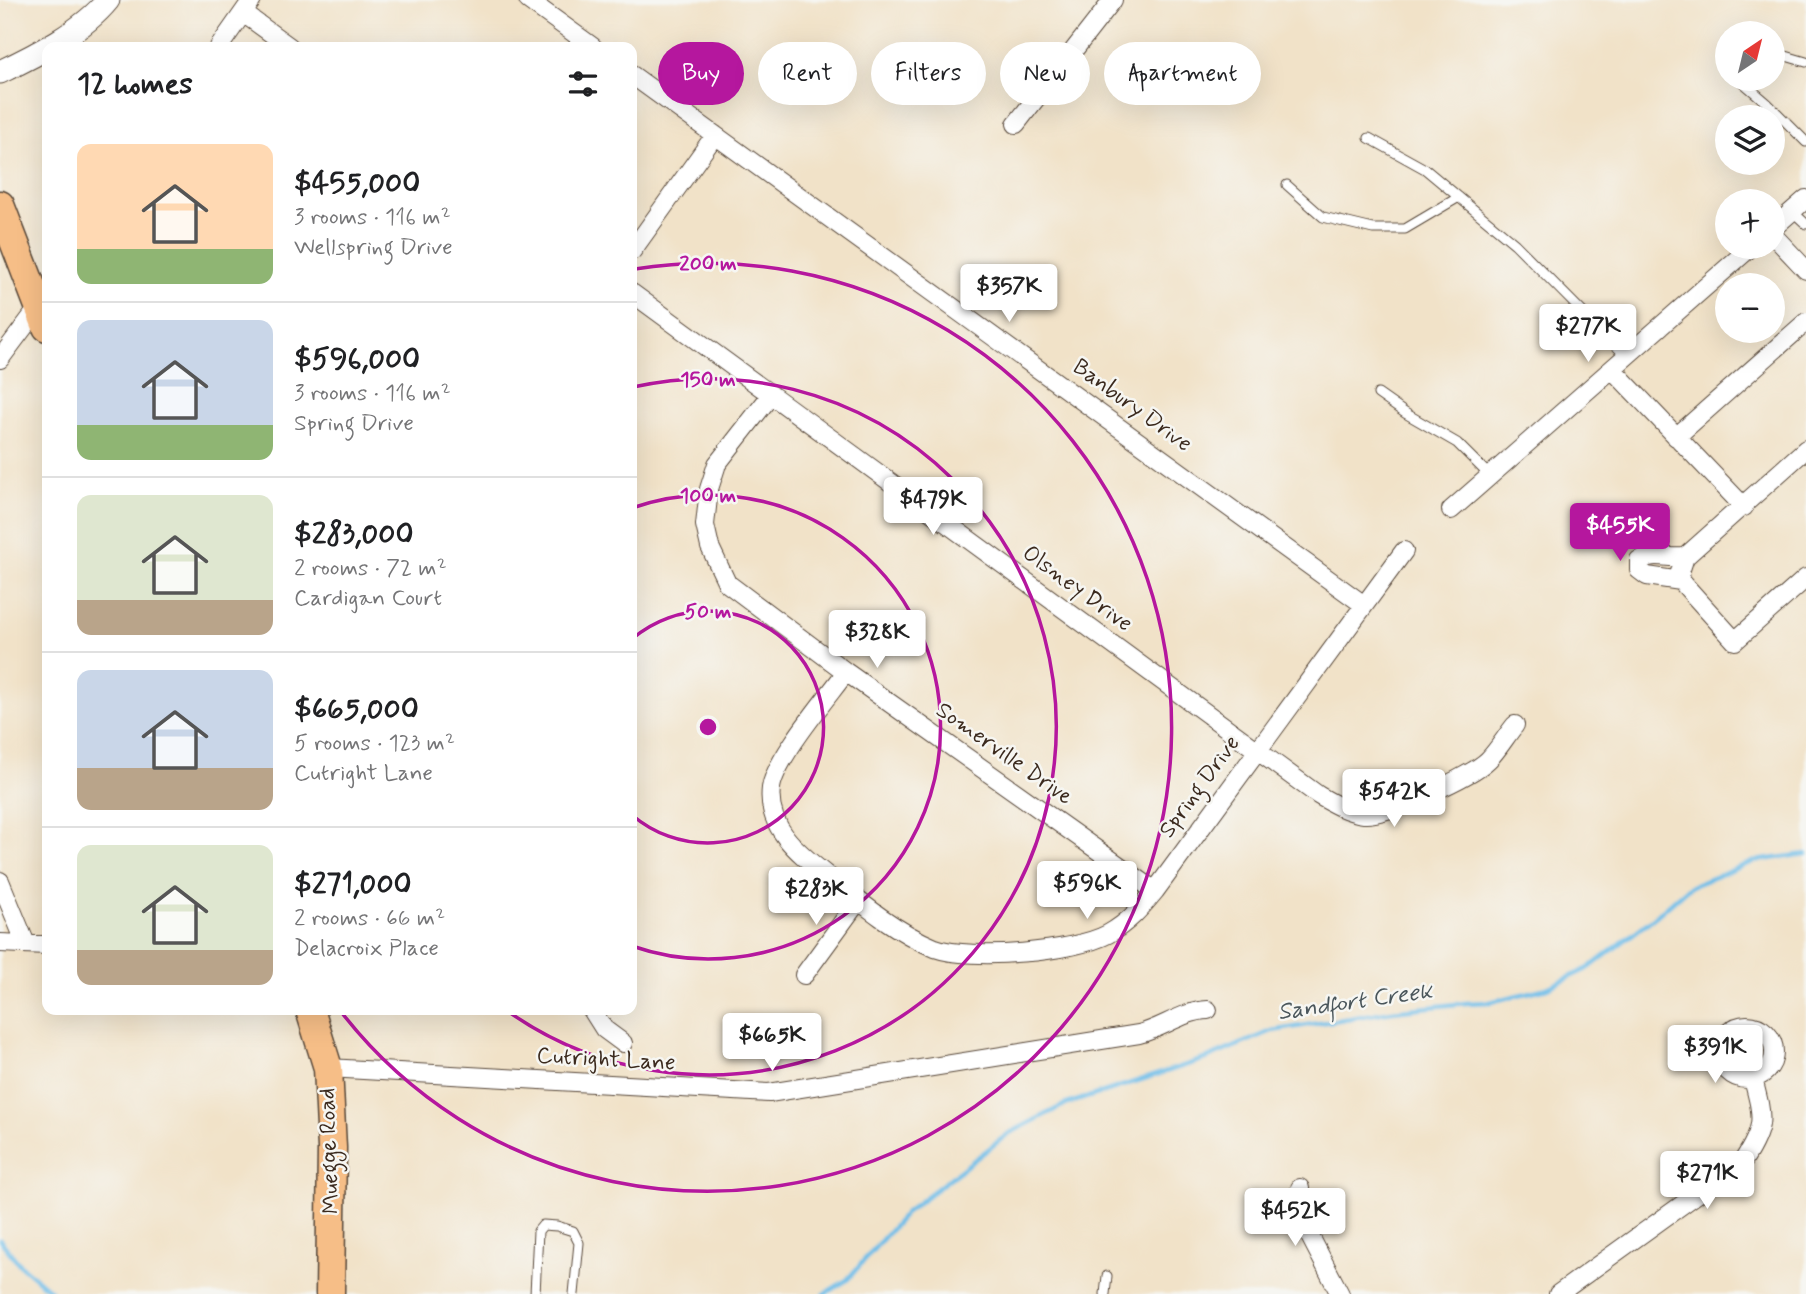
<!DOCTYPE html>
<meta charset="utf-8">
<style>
body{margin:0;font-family:Mynerve,sans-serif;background:#f6f6f6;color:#202124;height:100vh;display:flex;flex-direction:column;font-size:26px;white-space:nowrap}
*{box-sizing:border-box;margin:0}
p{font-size:23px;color:#757577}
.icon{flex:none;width:38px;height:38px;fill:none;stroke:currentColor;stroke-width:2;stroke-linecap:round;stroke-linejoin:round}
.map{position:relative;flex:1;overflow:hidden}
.details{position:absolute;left:42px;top:42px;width:595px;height:973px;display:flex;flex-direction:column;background:#fff;border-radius:14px;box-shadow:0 7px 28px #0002}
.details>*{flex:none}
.guide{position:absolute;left:658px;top:42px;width:665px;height:63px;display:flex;gap:14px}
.needle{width:46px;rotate:35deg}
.tools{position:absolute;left:1715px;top:21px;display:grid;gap:14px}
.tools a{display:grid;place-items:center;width:70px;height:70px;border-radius:50%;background:#fff;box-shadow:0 7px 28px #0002;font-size:35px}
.price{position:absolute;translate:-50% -60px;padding:0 16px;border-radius:7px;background:#fff;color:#222;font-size:23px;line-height:46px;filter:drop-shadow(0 2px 4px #0008)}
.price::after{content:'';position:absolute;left:50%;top:42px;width:21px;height:16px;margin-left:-10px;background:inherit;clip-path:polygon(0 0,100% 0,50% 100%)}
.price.current{background:#b5179e;color:#fff}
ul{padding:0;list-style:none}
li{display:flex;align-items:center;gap:21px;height:175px;padding:0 35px}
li+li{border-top:2px solid #e0e0e0}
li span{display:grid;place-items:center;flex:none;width:196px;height:140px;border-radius:14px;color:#555}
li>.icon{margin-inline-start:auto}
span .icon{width:84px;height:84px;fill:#fffc;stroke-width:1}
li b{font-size:30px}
h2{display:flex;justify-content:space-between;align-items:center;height:84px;padding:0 35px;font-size:30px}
.tag{padding:0 24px;border-radius:32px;background:#fff;box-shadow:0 7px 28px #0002;font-size:24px;line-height:63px}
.tag.current{background:#b5179e;color:#fff}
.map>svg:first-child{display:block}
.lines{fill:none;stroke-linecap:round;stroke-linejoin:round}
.stream{stroke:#6ebee9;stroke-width:4.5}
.service-casing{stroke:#564638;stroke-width:11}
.minor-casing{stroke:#564638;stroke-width:20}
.tertiary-casing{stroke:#564638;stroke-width:25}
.primary-casing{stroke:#564638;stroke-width:31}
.service{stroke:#fff;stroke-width:9}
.minor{stroke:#fff;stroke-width:18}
.tertiary{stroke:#fff;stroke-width:23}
.primary{stroke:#f6be87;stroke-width:28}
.ring{fill:none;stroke:#b5179e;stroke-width:3.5}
.labels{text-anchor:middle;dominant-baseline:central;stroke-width:5;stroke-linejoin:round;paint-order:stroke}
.street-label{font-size:23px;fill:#3b2a1e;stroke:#f6f6f2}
.water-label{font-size:24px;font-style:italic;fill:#4a565b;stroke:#f6f6f2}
.centre{fill:#b5179e;stroke:#f6f6f2;stroke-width:3.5}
.ring-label{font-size:21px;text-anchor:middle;font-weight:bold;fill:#b5179e;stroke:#f6f6f2;stroke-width:5;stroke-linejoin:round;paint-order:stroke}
</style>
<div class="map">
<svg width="1806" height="1294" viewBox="0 0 1806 1294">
<rect width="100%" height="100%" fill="#f6f6f2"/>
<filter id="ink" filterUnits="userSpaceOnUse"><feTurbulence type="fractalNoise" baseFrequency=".0143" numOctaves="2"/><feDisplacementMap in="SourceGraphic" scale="14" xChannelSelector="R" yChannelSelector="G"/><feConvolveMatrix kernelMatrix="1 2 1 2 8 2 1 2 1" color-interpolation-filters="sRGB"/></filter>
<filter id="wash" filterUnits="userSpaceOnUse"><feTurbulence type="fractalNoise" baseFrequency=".00686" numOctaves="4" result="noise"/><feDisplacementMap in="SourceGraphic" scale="28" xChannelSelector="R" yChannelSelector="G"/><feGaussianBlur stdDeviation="1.57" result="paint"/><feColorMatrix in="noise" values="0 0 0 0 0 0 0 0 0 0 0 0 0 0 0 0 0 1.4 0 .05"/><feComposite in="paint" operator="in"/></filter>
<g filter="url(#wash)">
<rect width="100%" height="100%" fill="#f1e2c8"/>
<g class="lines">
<path class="stream" d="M0,1240l20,25 34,29
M824,1294l23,-14 59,-68 102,-78 56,-29 144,-47 64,-27 120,-20 74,-8 24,-1 57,-14 42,-20 67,-52 33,-29 66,-26 51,-7"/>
</g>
</g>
<g filter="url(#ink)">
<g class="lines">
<g class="service-casing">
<path id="service" d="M1773,54h6l27,8
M1739,79l28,24 39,39
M1369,138l56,31 90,75 111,112
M1287,185l36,32 50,12h32l54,-32
M1792,211l14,13
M1378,394l27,19 52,30 33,33
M535,1294l3,-63 5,-6 14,1 16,5 6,12 -5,51
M1105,1294l2,-18"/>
</g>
<g class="minor-casing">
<path id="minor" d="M528,0l65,47
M243,13l47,34
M219,47l33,-47
M632,75l732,530
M1016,124l97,-124
M1773,228l33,-29
M1773,235l33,35
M632,251l83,-116
M632,293l686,502c14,8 29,17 46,19 22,2 108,-38 124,-54 10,-10 18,-24 27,-35
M0,359l39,-52
M1612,369l132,138
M771,395l-54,69 -8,25 -4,36 5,22 17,36 119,89 309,219
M1676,437l130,-115
M1806,449l-121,108 -5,15 1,9 54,60 71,-63
M1451,510l300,-263
M1681,581l-34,-5 -8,-6v-10c15,-8 30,-1 46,-3
M846,672c-19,26 -71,87 -75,116 -5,41 29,66 58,89 32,26 67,55 106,71 36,13 140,4 173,-14 20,-11 33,-26 47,-43l249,-340
M0,881l26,63
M0,943l47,2
M804,975l54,-74
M592,1010l12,19 19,14
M1720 1052a27 27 0 1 1 54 0a27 27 0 1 1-54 0Z
M328,1068l441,25 370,-59c24,-6 44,-23 69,-24
M1300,1188l1,31 39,75
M1558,1294l185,-133c23,-35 20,-44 10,-82"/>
</g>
<g class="tertiary-casing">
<path id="tertiary" d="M0,72c36,-17 83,-41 108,-72"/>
</g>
<g class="primary-casing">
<path id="primary" d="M0,205l47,122
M310,1010l18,58 4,80 -2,146"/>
</g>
<use href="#service" class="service"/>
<use href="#minor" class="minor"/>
<use href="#tertiary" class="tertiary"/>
<use href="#primary" class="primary"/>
</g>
</g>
<g class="ring">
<path d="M632 639A116 116 0 1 1 632 815"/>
<path d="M632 508A232 232 0 1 1 632 946"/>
<path d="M633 387A348 348 0 1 1 506 1010"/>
<path d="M635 269A464 464 0 1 1 342 1013"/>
</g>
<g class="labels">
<g class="street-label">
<text transform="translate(1132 406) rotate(36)">Banbury Drive</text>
<text transform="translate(1077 589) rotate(36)">Olsney Drive</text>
<text transform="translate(1004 754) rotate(35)">Somerville Drive</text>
<text transform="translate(1200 787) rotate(-54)">Spring Drive</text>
<text transform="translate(606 1060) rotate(3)">Cutright Lane</text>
<text transform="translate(330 1151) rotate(-92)">Muegge Road</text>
</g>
<g class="water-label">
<text transform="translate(1355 1002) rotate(-8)">Sandfort Creek</text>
</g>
</g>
<circle cx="708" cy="727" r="10" class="centre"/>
<g class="ring-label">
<text x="708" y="270">200 m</text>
<text x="708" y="386">150 m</text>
<text x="708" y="502">100 m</text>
<text x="708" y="618">50 m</text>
</g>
</svg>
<div class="tools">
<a><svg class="needle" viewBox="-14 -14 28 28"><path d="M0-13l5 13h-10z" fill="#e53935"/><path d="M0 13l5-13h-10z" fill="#757577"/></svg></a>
<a><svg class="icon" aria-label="layers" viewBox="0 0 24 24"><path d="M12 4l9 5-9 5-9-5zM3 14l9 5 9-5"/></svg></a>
<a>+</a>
<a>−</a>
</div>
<b class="price" style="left:1009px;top:324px">$357K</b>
<b class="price" style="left:1588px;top:364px">$277K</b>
<b class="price" style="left:933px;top:537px">$479K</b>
<b class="price current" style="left:1620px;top:563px">$455K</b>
<b class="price" style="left:877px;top:670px">$328K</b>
<b class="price" style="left:1394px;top:829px">$542K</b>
<b class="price" style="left:1087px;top:921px">$596K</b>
<b class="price" style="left:816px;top:927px">$283K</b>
<b class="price" style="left:772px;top:1073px">$665K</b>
<b class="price" style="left:1715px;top:1085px">$391K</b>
<b class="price" style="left:1707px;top:1211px">$271K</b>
<b class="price" style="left:1295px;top:1248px">$452K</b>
<div class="guide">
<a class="tag current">Buy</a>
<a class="tag">Rent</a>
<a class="tag">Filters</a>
<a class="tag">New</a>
<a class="tag">Apartment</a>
</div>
<section class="details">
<h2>12 homes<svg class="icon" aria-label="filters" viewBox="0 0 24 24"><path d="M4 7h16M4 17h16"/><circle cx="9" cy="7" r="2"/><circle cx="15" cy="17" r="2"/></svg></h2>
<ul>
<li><span style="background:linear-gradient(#ffd9b3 75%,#8fb573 0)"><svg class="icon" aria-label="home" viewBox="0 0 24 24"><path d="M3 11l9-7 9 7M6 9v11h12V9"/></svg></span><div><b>$455,000</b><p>3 rooms · 116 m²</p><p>Wellspring Drive</p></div></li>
<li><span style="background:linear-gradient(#c9d6e8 75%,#8fb573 0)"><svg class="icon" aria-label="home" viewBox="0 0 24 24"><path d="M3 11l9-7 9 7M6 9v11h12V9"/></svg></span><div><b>$596,000</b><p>3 rooms · 116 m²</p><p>Spring Drive</p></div></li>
<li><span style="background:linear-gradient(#dfe7d0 75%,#b9a48a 0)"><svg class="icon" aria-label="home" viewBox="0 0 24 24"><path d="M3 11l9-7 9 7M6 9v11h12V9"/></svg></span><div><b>$283,000</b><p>2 rooms · 72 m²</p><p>Cardigan Court</p></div></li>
<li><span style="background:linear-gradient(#c9d6e8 70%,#b9a48a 0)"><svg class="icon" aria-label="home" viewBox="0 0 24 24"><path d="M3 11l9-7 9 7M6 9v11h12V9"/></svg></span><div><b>$665,000</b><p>5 rooms · 123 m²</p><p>Cutright Lane</p></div></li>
<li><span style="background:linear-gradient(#dfe7d0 75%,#b9a48a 0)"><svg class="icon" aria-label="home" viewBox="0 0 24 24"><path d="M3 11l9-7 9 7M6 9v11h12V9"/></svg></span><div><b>$271,000</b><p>2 rooms · 66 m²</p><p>Delacroix Place</p></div></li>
</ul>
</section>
</div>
